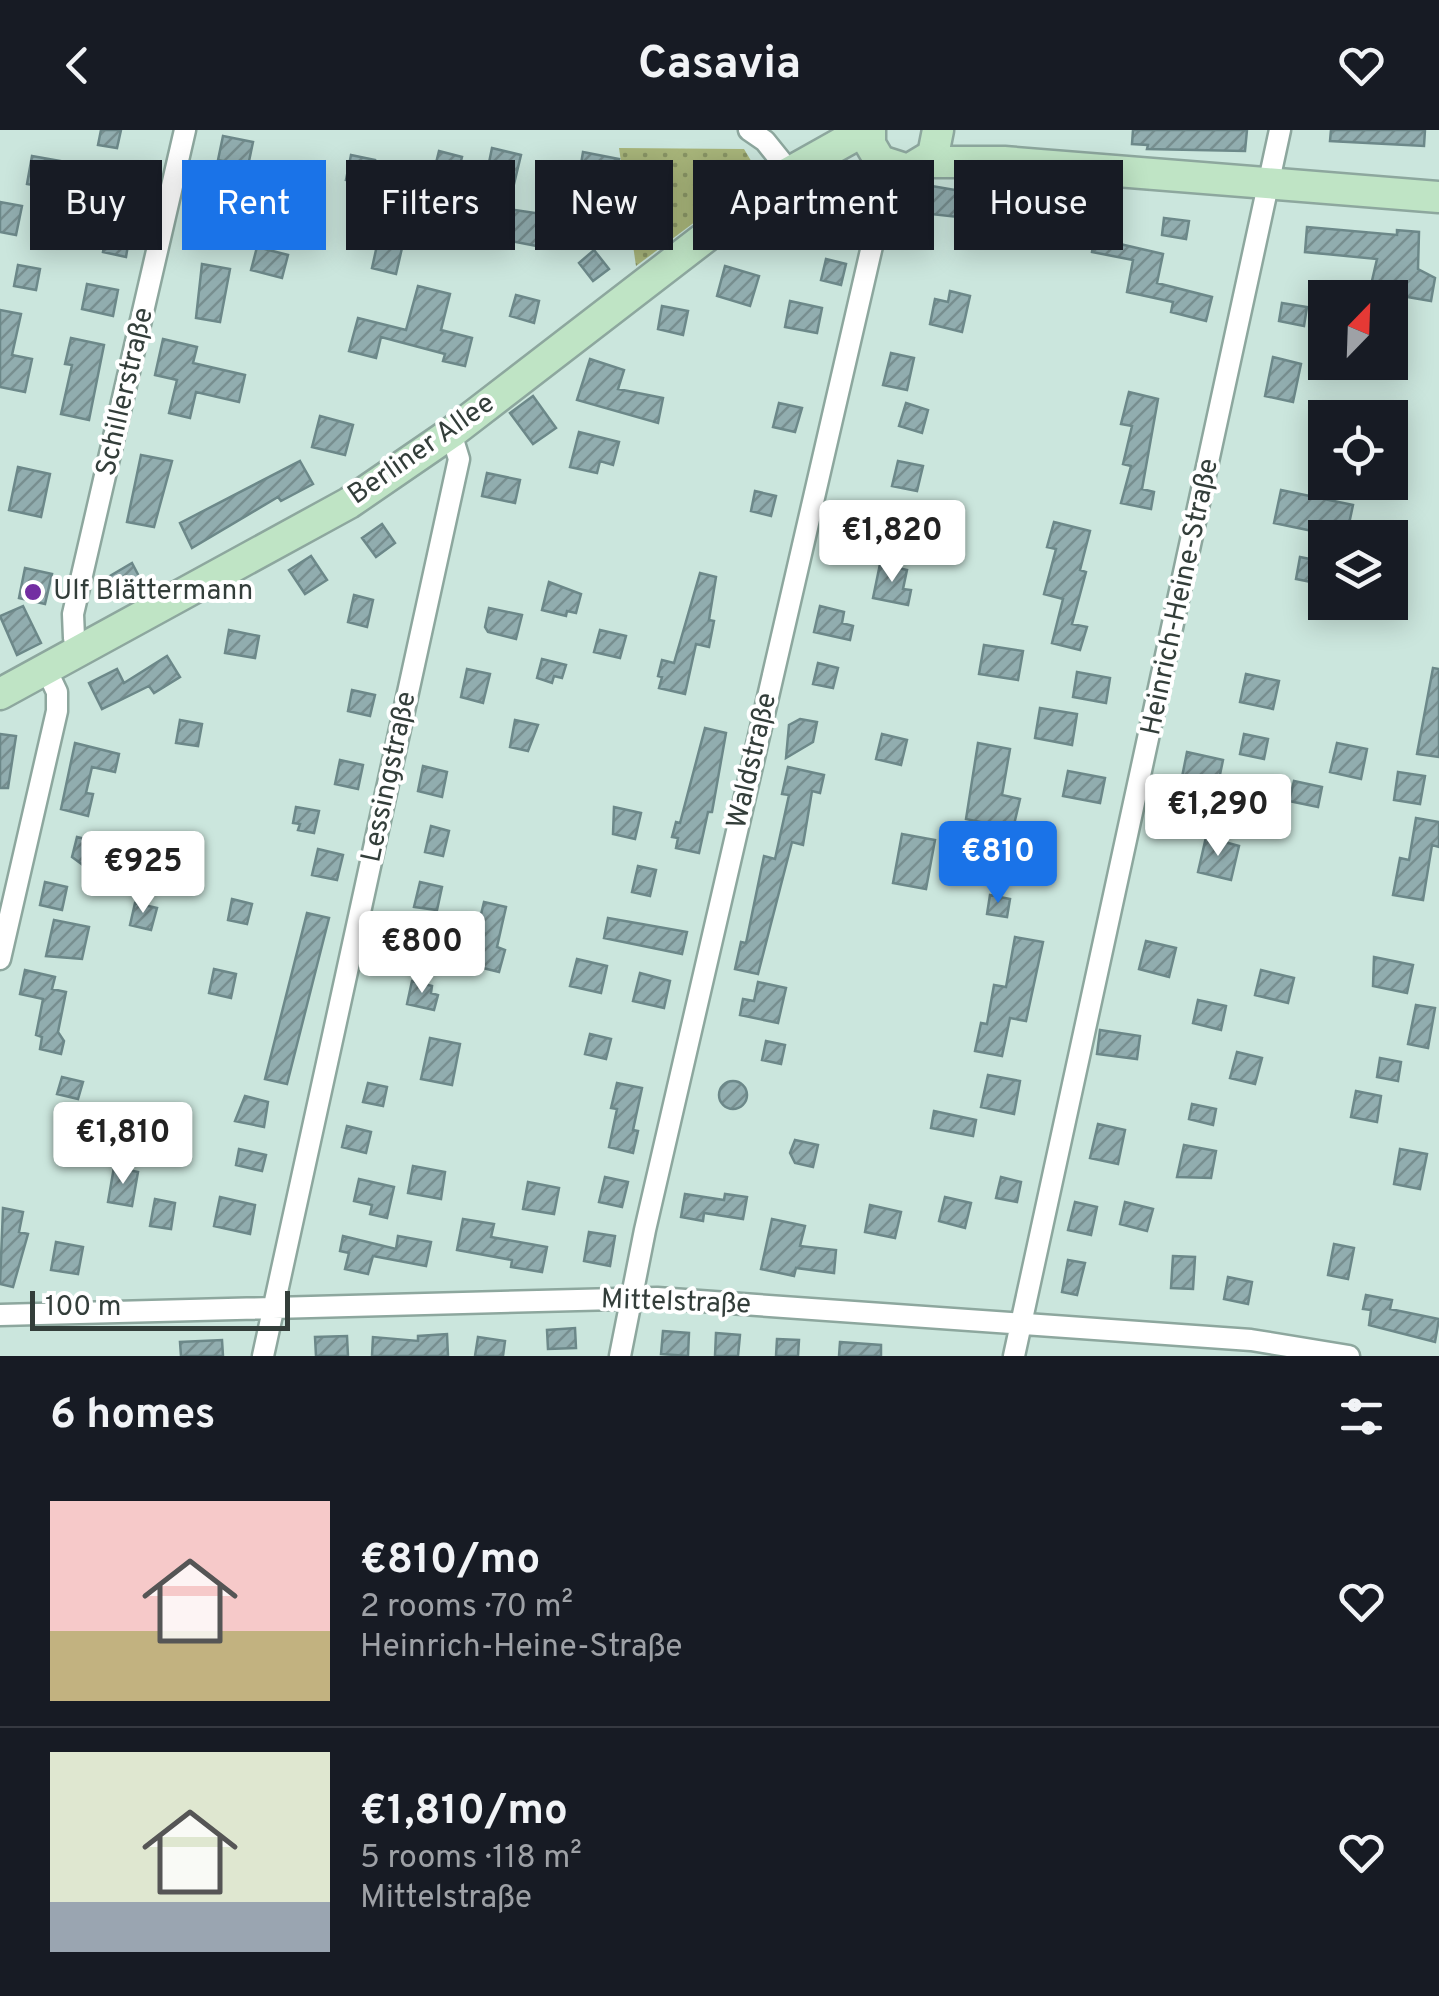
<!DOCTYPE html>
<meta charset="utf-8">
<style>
body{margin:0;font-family:Overpass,sans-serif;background:#242831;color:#f1f3f6;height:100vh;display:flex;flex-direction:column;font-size:38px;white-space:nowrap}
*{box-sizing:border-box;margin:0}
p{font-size:32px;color:#9ea1a6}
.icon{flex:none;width:55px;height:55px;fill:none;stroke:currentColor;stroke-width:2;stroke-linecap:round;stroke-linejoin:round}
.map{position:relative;height:1226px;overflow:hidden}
.side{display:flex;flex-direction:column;background:#171b24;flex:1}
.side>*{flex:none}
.hud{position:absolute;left:30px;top:30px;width:1380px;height:90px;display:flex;gap:20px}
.needle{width:65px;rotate:23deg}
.tools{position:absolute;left:1308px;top:150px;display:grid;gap:20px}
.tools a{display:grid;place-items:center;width:100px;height:100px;border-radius:0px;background:#171b24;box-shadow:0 5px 25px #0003;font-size:50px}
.scale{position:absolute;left:30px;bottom:25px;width:260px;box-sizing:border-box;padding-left:10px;border:5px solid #333e3a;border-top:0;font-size:28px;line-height:35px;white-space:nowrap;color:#333e3a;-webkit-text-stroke:8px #fff;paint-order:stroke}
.price{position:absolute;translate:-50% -85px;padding:0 22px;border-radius:10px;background:#fff;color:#222;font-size:32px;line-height:65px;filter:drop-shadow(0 2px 5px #0008)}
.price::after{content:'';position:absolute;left:50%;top:60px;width:30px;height:22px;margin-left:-15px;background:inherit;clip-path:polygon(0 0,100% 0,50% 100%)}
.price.active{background:#1a73e8;color:#fff}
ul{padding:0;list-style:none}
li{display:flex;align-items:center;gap:30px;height:250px;padding:0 50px}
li+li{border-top:2px solid #363941}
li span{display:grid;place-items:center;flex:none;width:280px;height:200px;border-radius:0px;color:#555}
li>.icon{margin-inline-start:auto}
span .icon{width:120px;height:120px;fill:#fffc;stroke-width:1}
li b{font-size:42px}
h2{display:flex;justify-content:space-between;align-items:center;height:120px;padding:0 50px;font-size:42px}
.tag{padding:0 35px;border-radius:0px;background:#171b24;box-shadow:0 5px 25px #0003;font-size:35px;line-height:90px}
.tag.active{background:#1a73e8;color:#fff}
header{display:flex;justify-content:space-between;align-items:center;height:130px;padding:0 50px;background:#171b24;font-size:45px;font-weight:700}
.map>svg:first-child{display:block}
.park{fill:url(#park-dots)}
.building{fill:url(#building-hatch);stroke:#6c8889;stroke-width:2.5}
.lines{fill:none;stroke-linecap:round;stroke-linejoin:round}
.street-casing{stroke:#8da79e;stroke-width:25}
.secondary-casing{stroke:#8da79e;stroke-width:35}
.street{stroke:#fff;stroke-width:20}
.secondary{stroke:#bfe4c5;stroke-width:30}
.poi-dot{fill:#732ea2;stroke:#fff;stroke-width:4}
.labels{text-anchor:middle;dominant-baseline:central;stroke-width:8;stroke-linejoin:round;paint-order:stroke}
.street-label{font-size:28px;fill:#333e3a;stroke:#fff}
.poi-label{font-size:28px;fill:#333e3a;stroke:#fff;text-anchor:start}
</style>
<header><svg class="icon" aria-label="back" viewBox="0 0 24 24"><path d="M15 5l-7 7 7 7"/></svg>Casavia<svg class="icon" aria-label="heart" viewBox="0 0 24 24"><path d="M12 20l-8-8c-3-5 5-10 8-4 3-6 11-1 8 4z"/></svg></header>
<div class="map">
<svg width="1439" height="1226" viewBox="0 0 1439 1226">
<defs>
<pattern id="park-dots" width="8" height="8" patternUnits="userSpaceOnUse" patternTransform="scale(2.5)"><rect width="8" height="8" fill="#a8b57a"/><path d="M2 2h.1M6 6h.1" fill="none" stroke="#899565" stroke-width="1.8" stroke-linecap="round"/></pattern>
<pattern id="building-hatch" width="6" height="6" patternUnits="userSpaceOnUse" patternTransform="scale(2.5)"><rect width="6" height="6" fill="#91adaf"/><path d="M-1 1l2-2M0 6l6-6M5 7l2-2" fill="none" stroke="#778e8f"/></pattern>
</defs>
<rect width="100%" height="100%" fill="#cbe6dd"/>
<path class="park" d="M619,18l125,1 15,25 -123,92z"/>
<path class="building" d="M101,0h20l-4,18 -19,-3z
M1133,0h114l-2,21 -98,-2 1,-4 -16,-1z
M1331,0h94l-1,16 -94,-5z
M223,6l30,6 -5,24 -30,-6z
M492,18l29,7 -7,29 -28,-7z
M439,21l23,6 -7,27 -23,-5z
M583,22l36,7 -7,41 -36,-6z
M351,25l24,5 -4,24 -25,-4z
M32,26l34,6 -5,28 -34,-6z
M115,52l23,4 -12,71 -23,-5z
M920,54l105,18 -3,22 -110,-12 4,-25z
M390,56l19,6 -17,54 10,2 -6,26 -24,-6z
M200,60l28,6 -7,34 -29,-7z
M825,66l34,8 -7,34 -35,-7z
M0,72l22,4 -6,29 -16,-3z
M1064,74l22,5 -6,32 -27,-6 4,-23 5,1z
M480,75l69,10 -7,32 -69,-13z
M1164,88l25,3 -3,18 -24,-4z
M1307,97l90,8v-5l22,2 -1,37 17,9 -4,23 -41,-7 -1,4h-21l9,-39 -72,-7z
M1094,108l69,16 -6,29 55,14 -6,24 -35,-9 2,-10 -46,-10 6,-32 -41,-8z
M257,117l31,8 -6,23 -31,-8z
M594,120l15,19 -16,12 -14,-18z
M826,129l20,5 -5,21 -20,-5z
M202,134l28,5 -10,53 -24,-4z
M18,135l22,4 -4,21 -22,-4z
M725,136l34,10 -9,30 -33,-10z
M87,154l31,6 -5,26 -31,-7z
M418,156l32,8 -9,36 31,8 -7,28 -22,-5 2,-7 -64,-17 -5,21 -27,-7 9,-33 48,12z
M950,161l20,5 -8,36 -32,-8 5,-25 13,3z
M516,165l23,6 -5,22 -24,-7z
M790,171l32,7 -5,25 -32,-6z
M1282,173l25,4 -3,19 -25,-5z
M662,176l26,5 -5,24 -25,-6z
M0,180l21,4 -9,41 20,4 -7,33 -25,-5z
M71,208l33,7 -15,75 -28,-6 11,-49 -7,-1z
M163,209l34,8 -4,16 52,12 -6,27 -43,-10 -6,26 -21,-5 8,-33 -22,-5z
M891,223l23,5 -7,32 -24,-5z
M1273,227l28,7 -8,38 -28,-6z
M590,229l34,11 -6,19 45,9 -5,25 -81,-23z
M1129,262l29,7 -16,90 12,3 -3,17 -30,-6 10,-37 -8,-2 9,-38 -11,-2z
M533,266l23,32 -23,16 -23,-31z
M779,273l23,5 -7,24 -22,-5z
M906,273l22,7 -6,23 -23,-7z
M320,286l33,9 -8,30 -33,-8z
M579,302l40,10 -6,23 -13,-4 -3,12 -27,-6z
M141,325l31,6 -18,66 -27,-5z
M300,331l13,23 -32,17 -3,-4 -86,51 -12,-25z
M898,331l25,5 -6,25 -25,-5z
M18,337l32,7 -9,43 -32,-7z
M487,343l33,7 -5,23 -33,-7z
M1281,360l72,15 -7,33 -72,-15z
M755,361l21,5 -5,20 -20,-5z
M853,375l23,6 -6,30 -13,4 -11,-10z
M1054,392l36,9 -10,39 6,2 -14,52 15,3 -7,23 -28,-7 11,-44 -19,-5 12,-45 -9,-2z
M382,394l13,19 -19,14 -14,-19z
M311,426l16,24 -22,14 -16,-24z
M1300,427l25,5 -4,22 -25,-5z
M132,433l11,21 -22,12 -11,-20z
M880,434l27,6 -4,19 8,1 -3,15 -35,-7z
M25,438l27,6 -7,30 -26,-6z
M700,443l16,4 -7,43 5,1 -5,26 -13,-3 -11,50 -26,-6 3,-11 -4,-1 4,-16 12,3z
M549,452l32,12 -5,19 -9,-2 -1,5 -24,-6z
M354,465l19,5 -6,27 -19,-5z
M23,476l18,37 -24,12 -17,-39z
M820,476l24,6 -2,11 11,3 -3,14 -36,-8z
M489,478l33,7 -6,24 -28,-7 -3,-5z
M229,500l30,6 -4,22 -30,-5z
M600,500l26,6 -6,22 -26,-6z
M984,515l39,6 -5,29 -39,-6z
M167,526l13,21 -26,16 -5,-7 -47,23 -13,-26 28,-14 7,14z
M542,529l24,6 -4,13 -8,-2 -2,7 -15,-5z
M818,533l20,5 -5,20 -20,-4z
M1433,538l6,1v88l-22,-3z
M467,539l23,5 -7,29 -22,-6z
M1077,542l33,6 -4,25 -33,-6z
M1246,544l33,7 -6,28 -33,-7z
M352,560l23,5 -5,21 -22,-5z
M1040,578l37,6 -5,31 -37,-7z
M800,589l17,3 -4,20 -27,16 3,-33z
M180,590l22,4 -4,22 -22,-3z
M515,590l23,5 -10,26 -18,-4z
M705,598l21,5 -14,79h-4l-9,41 -23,-5 2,-10 -6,-1 4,-15 4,1z
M0,604l16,2 -8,52h-8z
M882,604l25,6 -6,25 -25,-6z
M1244,604l24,5 -4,20 -24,-5z
M75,613l44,11 -4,18 -23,-5 -6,26 7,1 -5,22 -27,-7z
M978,613l32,6 -8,46 18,4 -7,30 -47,-10z
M1337,613l30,6 -6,30 -31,-7z
M1187,622l36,8 -6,29 -36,-7z
M340,630l23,5 -5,24 -23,-5z
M423,636l24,6 -5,25 -24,-6z
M788,637l36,8 -4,18 -8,-2 -9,54 -11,-3 -34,132 -23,-5 6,-27 5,1 18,-87 11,3 14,-64 -7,-1z
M1068,641l37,7 -5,25 -37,-7z
M1398,642l27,4 -5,28 -26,-4z
M1294,651l28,6 -4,20 -29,-6z
M296,677l23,4 -5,22 -16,-3 2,-6 -7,-1z
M614,677l27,6 -6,26 -22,-5z
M1416,688l23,4v25l-7,-2 -9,55 -30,-5 7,-37 9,2z
M431,696l18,5 -6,25 -18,-4z
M1002,702l39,7 -3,14 -16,-3 -2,12 -23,-3z
M902,704l33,6 -9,49 -33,-6z
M77,707l26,6 -4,17 -16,5 -11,-8z
M1206,707l33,9 -8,34 -33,-8z
M318,719l25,6 -6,25 -25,-5z
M146,723l25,5 -5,23 -25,-6z
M638,736l18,4 -6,26 -18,-4z
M45,752l22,5 -5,23 -22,-5z
M420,752l22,5 -5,23 -23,-3z
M990,765l20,4 -3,18 -20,-3z
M232,769l20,5 -5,20 -19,-4z
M484,772l22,5 -9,40 8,3 -6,22 -24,-6 9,-33 -7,-2z
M135,773l22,5 -6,22 -21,-5z
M307,783l22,5 -42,166 -22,-5z
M608,788l79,14 -5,22 -78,-16z
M54,790l35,7 -7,32 -36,-3z
M389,793l22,5 -5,22 -22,-4z
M1015,807l28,5 -17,79 -16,-3 -8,38 -27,-5 6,-28 6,1 7,-39 12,2z
M1146,811l30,7 -7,29 -30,-8z
M1374,827l39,8 -6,28 -34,-7z
M577,829l30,7 -6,27 -31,-7z
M214,839l22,5 -5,24 -22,-5z
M25,840l30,7 -3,12 14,3 -8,40 6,9 -3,13 -21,-5 2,-12 -6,-2 7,-36 -23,-5z
M1261,840l33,8 -6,25 -33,-8z
M640,843l30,8 -6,27 -31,-7z
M412,851l20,5 -1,7 7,2 -4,15 -27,-6z
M758,852l28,6 -8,35 -38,-8 3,-16 11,2z
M1198,870l28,6 -5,24 -28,-7z
M1416,875l19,3 -7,40 -20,-4z
M1100,900l40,6 -3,23 -40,-5z
M590,904l21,5 -5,20 -21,-5z
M430,908l30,6 -8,41 -31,-6z
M766,911l19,4 -4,19 -19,-4z
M1237,922l25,6 -7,26 -25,-6z
M1380,928l21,4 -3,19 -21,-4z
M988,945l32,6 -6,33 -33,-7z
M62,947l21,5 -5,17 -21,-5z
M719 965a14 14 0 1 1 28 0a14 14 0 1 1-28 0Z
M368,953l19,4 -4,19 -20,-4z
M617,953l25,5 -9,42 5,1 -5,22 -24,-6 8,-38 -6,-1z
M1356,961l25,5 -4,26 -26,-5z
M245,966l23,6 -4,25 -29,-6z
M1192,974l24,5 -3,16 -24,-6z
M934,981l42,9 -3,16 -42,-8z
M1098,994l27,6 -7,34 -28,-6z
M74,996l20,5 -5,23 -20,-5z
M347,996l24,6 -5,21 -24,-6z
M795,1010l23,5 -5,22 -18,-4 -5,-10z
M1184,1015l32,6 -5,27 -34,-1z
M239,1019l27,6 -4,16 -26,-6z
M1400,1019l27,5 -7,35 -26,-5z
M413,1036l32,6 -4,27 -33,-6z
M114,1037l24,5 -6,34 -24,-4z
M605,1047l23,5 -6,25 -23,-5z
M1001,1047l20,5 -4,20 -21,-4z
M359,1049l35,8 -7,31 -17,-4 2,-9 -18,-4z
M528,1052l31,6 -5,26 -31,-5z
M685,1064l39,6 1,-6 22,3 -4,22 -39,-6 -1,8 -22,-4z
M220,1067l35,8 -5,29 -36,-8z
M945,1067l26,6 -6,25 -26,-7z
M155,1069l20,4 -4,26 -21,-3z
M1075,1072l22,5 -6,28 -23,-5z
M1125,1072l28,7 -6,22 -27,-7z
M870,1075l31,7 -6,26 -30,-6z
M3,1078l20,4 -4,20 9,2 -15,53 -13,-3z
M463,1089l31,5 -3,13 56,10 -5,25 -31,-5 1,-7 -55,-10z
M772,1089l33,7 -5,20 36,4 -2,23 -38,-5 -2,8 -33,-7z
M589,1102l26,4 -5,30 -26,-5z
M343,1106l53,13 2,-13 33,6 -5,24 -53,-10 -5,18 -23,-5 4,-16 -9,-2z
M56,1112l27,5 -5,27 -27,-4z
M1334,1114l20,4 -6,31 -20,-4z
M1173,1126l22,1 -2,32 -22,-1z
M1068,1130l17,3 -8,32 -15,-3z
M1228,1147l24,5 -4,22 -24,-5z
M1366,1165l26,5 -2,9 49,10 -4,23 -66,-17 2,-15 -8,-1z
M575,1198l1,20 -28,1 -1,-19z
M663,1201l26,2 -1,23 -27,-2z
M716,1203l24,2 -2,21h-23z
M447,1204l1,22h-76l1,-19 45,4v-5z
M347,1206l1,20h-32l-1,-19z
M478,1207l27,4 -2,15h-28z
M777,1209l22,1 -1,16h-22z
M222,1210l1,16h-42l-1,-14z
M840,1212l41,3v11h-42z"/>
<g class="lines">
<g class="street-casing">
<path id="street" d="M749,0l16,11 25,31
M83,523l-9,-15 -1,-24 112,-484
M0,829l57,-248v-19l-10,-21
M0,1185l657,-17 594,42 98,16
M263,1226l196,-897 -8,-26
M620,1226l25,-126 245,-1062
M1014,1226l266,-1226"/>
</g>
<g class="secondary-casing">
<path id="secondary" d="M870,0v14l10,17 28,9 25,-15 5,-25
M927,32h77l435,35
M0,564l349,-191 102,-70 339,-261 75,-42"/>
</g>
<use href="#street" class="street"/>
<use href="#secondary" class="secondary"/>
</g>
<circle class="poi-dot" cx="33" cy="462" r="10"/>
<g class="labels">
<g class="street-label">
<text transform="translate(126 262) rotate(-77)">Schillerstraße</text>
<text transform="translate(422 320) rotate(-35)">Berliner Allee</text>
<text transform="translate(1181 467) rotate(-78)">Heinrich-Heine-Straße</text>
<text transform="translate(753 631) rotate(-77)">Waldstraße</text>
<text transform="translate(390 647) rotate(-78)">Lessingstraße</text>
<text transform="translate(676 1173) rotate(2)">Mittelstraße</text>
</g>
<g class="poi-label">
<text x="53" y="462">Ulf Blättermann</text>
</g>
</g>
</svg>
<div class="tools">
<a><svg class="needle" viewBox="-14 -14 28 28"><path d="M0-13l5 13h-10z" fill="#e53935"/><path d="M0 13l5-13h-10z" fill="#9ea1a6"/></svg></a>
<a><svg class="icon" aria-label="locate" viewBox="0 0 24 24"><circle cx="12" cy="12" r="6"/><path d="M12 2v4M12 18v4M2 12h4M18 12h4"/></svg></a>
<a><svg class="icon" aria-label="layers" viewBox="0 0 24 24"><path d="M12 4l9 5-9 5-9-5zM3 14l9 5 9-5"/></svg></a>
</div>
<div class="scale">100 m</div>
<b class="price" style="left:892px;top:455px">€1,820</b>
<b class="price" style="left:1218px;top:729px">€1,290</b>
<b class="price active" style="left:998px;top:776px">€810</b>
<b class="price" style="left:143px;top:786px">€925</b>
<b class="price" style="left:422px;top:866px">€800</b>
<b class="price" style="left:123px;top:1057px">€1,810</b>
<div class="hud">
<a class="tag">Buy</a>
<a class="tag active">Rent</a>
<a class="tag">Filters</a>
<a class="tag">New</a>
<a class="tag">Apartment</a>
<a class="tag">House</a>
</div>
</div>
<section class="side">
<h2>6 homes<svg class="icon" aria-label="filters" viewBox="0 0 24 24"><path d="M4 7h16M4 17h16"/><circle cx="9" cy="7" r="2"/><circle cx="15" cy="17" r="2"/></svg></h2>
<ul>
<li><span style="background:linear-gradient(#f6c9c9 65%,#c2b280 0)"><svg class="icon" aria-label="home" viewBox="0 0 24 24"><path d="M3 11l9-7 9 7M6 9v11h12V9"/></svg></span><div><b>€810/mo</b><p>2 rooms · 70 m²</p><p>Heinrich-Heine-Straße</p></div><svg class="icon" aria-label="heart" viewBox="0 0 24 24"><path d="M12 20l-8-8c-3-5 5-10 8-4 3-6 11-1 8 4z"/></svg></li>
<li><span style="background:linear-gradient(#dfe7d0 75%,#9aa5b1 0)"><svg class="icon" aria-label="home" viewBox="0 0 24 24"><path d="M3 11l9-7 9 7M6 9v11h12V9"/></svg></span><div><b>€1,810/mo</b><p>5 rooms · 118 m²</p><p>Mittelstraße</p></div><svg class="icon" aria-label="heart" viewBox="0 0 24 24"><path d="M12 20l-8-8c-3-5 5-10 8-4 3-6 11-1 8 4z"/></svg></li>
</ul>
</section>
